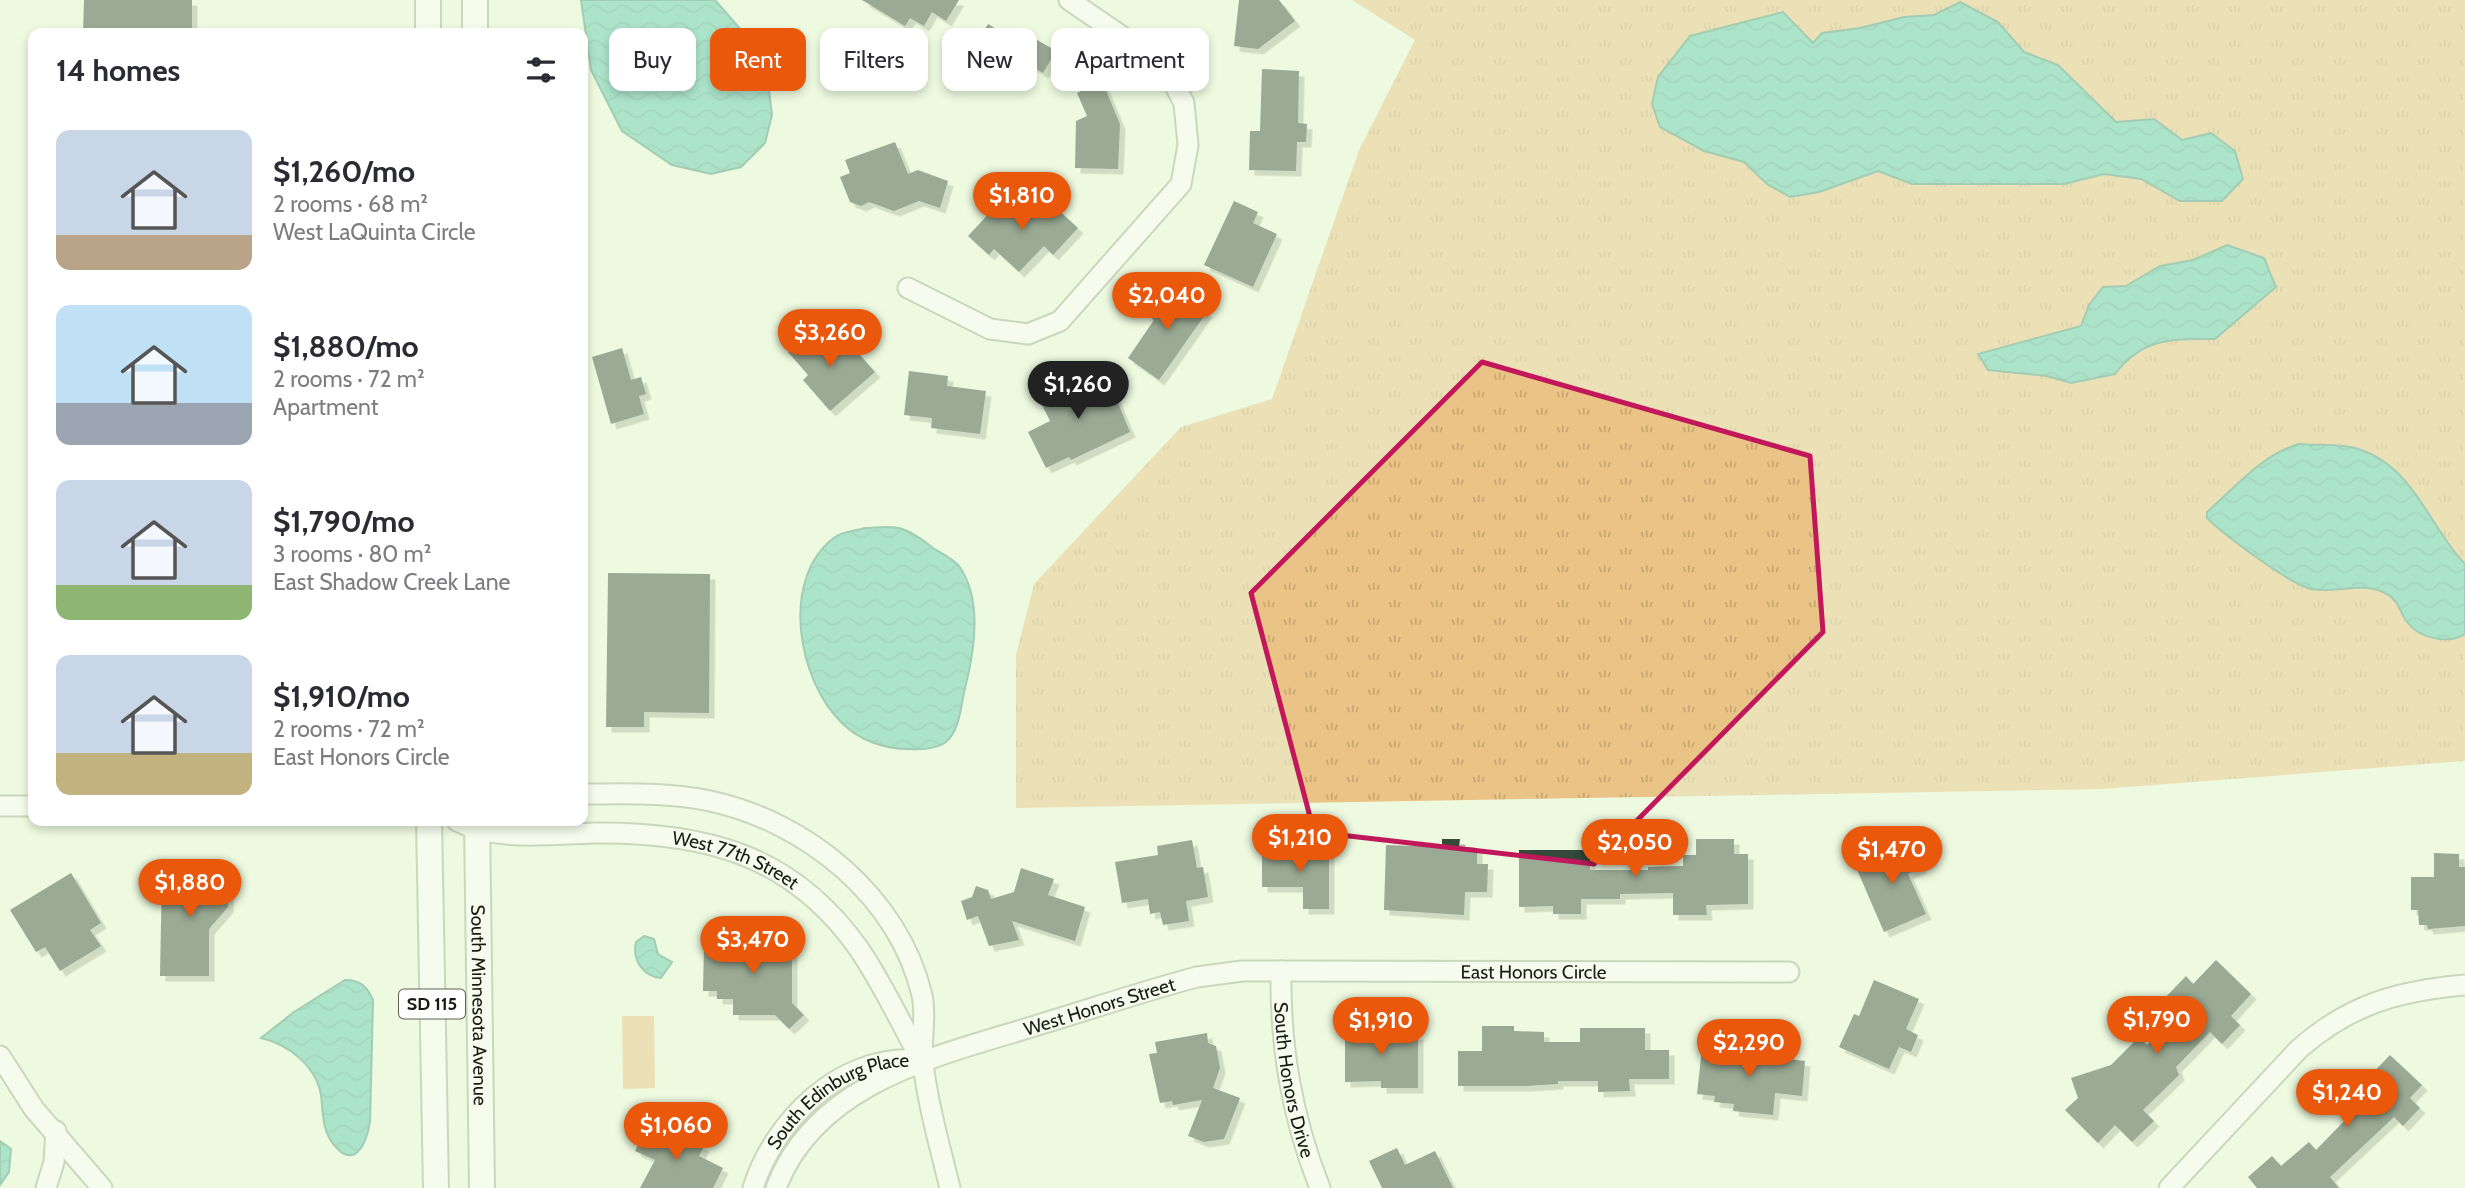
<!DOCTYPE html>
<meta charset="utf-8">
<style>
body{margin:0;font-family:Cabin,sans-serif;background:#f2f2f3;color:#2b2b33;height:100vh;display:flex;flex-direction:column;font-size:26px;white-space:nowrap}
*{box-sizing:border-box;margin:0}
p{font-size:23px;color:#7c7c81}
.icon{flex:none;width:38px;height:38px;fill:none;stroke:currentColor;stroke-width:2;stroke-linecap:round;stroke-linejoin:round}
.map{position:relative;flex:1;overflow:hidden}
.side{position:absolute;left:28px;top:28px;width:560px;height:798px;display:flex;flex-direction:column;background:#fff;border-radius:14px;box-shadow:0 4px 10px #0003}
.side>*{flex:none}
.hud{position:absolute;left:609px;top:28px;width:665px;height:63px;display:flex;gap:14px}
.price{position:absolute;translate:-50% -60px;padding:0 16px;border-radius:24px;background:#ea580c;color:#fff;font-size:23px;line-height:46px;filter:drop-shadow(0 2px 4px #0008)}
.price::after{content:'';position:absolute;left:50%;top:42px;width:21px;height:16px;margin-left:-10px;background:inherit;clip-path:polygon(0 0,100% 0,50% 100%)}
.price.current{background:#222;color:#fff}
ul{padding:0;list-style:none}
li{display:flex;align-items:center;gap:21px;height:175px;padding:0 28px}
li span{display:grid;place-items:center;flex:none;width:196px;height:140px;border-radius:14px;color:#555}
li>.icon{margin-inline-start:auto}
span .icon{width:84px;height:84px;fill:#fffc;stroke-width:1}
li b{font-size:30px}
h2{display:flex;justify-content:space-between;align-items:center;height:84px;padding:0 28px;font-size:30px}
.pill{padding:0 24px;border-radius:14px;background:#fff;box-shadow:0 4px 10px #0003;font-size:24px;line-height:63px}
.pill.current{background:#ea580c;color:#fff}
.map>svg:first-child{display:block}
.grass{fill:url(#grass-tufts)}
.park{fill:#eac386}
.water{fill:url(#water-waves);stroke:#489582;stroke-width:2}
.building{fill:#344a3a;filter:url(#shadow)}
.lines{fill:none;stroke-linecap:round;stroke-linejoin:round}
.minor-casing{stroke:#a1ad94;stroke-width:23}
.major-casing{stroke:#a1ad94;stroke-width:28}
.minor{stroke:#fff;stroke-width:19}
.major{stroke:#fff;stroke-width:24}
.marked{fill:none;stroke:#c2185b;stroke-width:5;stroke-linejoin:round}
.labels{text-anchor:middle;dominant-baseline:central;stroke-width:7;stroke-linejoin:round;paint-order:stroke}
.shield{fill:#fff;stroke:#5d6059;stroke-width:2}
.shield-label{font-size:18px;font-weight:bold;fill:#171c12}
.street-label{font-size:19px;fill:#171c12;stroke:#fff}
</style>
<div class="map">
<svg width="2465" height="1188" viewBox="0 0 2465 1188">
<defs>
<pattern id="grass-tufts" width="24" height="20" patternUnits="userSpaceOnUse" patternTransform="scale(1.75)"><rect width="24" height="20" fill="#eac386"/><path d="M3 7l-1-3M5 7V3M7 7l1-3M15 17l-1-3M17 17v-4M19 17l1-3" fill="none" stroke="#c8a773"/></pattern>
<pattern id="water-waves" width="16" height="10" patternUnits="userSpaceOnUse" patternTransform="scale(1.75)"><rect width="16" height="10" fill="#5dc9b2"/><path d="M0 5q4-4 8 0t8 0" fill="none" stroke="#50ac98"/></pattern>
<filter id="shadow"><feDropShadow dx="5.5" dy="5.5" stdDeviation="0" flood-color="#0004"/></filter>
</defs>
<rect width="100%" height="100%" fill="#edfadf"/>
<path class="grass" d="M1352,0h1113v761l-363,28 -1086,19v-153l18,-71 147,-157 91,-28 87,-249 56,-110z"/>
<path class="park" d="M622,1016h32l1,72 -32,1z"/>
<path class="water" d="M581,0h134l35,40 18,42 4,33 -7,28 -24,24 -30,7 -39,-9 -50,-34 -31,-61z
M1960,2l38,20 26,30 34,13 58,57 38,-3 28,21 29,-7 24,18 8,28 -21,22h-42l-39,-22 -37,-5 -40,10h-152l-34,-13 -59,21 -29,5 -23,-13 -23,-22 -40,-11 -44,-24 -8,-23 6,-27 32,-41 93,-24 30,31 9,-10 38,-5 44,-11 30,-2z
M2227,245l37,13 12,29 -61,52c-42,0 -72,-2 -100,35l-44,9 -24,-7 -59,-6 -10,-16 103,-28 8,-21 14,-18 23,-1 34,-20 33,-6z
M2299,444c19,2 41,-1 59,5 56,17 71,78 107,115v70c-18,11 -46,4 -58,-12 -8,-11 -8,-22 -22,-29 -24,-12 -49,1 -74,-4 -20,-4 -88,-55 -104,-71v-6c29,-25 54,-57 92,-68z
M865,528c11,0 26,-3 37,1 11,3 22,12 31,19 8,5 20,11 26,18 23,32 16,82 7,118 -5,18 -5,41 -17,55 -8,10 -28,11 -40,10 -24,0 -49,-8 -67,-26 -44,-42 -63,-145 -7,-186 7,-5 20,-6 30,-9z
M644,936l10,3 4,15 14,8 -11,16c-19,-2 -29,-19 -25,-36z
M345,980c15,0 22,6 28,20l-3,122c-3,18 -14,49 -35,24 -13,-14 -12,-34 -14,-51 -5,-29 -33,-51 -60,-57l33,-26z
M0,1141l11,8 -2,23 -9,13z"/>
<path class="building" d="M84,0h108v33h-109z
M862,0h97l-13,21 -14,-9 -8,14 -14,-8 -5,8z
M1239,0h40l16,21 -37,28 -24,-3z
M988,24l33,20 6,-10 29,17 -13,22 -15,-9 -12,20 -47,-27z
M1262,69l37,2 -1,52 9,1 -1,18h-9l-1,29 -47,-1 1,-39h10z
M1102,81l18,43 -2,45 -43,-1 1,-47 11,-5 -10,-23z
M895,142l13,32 10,-4 30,11 -8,27 -21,-7 -25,10 -25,-9 -8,4 -11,-4 -10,-25 10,-4 -5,-13z
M1006,195l21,19 11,-11 11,9 5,-6 24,22 -25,27 -9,-9 -25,26 -25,-23 -5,6 -21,-19z
M1234,201l24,11 -5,11 24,11 -24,53 -49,-22z
M1169,285l38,27 -48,68 -31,-22 26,-38 -7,-5z
M815,329l22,25 12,-11 26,29 -45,39 -27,-31 5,-5 -20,-23z
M622,348l9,32 10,-3 5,17 -7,2 5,18 -33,10 -19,-67z
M909,371l39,5 -1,10 39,5 -6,43 -49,-6 1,-10 -28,-3z
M1107,376l23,56 -59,28 -2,-3 -23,11 -18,-36 22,-11 -13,-26 28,-13 4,9z
M608,573l102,1 -1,139 -65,-1v15h-38z
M1442,839h18l-1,8 18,1v16h11l-1,28h-22l-1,23 -80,-5 2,-65 56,2z
M1696,839h38v15h14v50l-42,1 1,10h-34v-22l-53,1v5h-39v15h-28v-8l-34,1v-57h71v20h58v-3l35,-1v-11h13z
M1192,840l5,28 6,-1 5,30 -22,4 3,20 -26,4 -3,-13 -10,2 -2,-15 -26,4 -7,-41 43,-7 -1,-9z
M1909,841l12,27 -13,6 18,40 -42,18 -29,-67z
M1296,849h33v60h-26v-22h-41v-35h34z
M2434,853l25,1v13h6v59l-37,3 -1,-4h-8l-1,-15h-7v-33h23z
M1021,868l33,11 -6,16 37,12 -10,34 -63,-20 7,19 -30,6 -11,-30 -11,4 -6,-19 11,-4 4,-11 12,4 3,9 23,-7z
M162,870l67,1 -1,36 -19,22v47h-49z
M71,873l30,50 -11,7 11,16 -41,25 -15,-24 -9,5 -26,-42z
M739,932l46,1v18l7,1v51l12,12 -15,14 -14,-14h-42v-16h-16v-8h-14l1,-48 35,1z
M2216,960l35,34 -20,22 9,9 -18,19 -12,-12 -34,35 3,8 -36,35 11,11 -22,21 -17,-17 -17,18 -33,-33 13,-12 -7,-20 40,-13 28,-28 8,8 30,-30 -14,-15 23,-24 7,8z
M1874,980l45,19 -13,30 12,6 -7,17 -12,-5 -10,22 -50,-22 15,-33 5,2z
M1345,1024h34v10h39v54h-37v-7l-36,1z
M1482,1026h32v5l30,1v10h36v-14h65v22h24v29h-40l1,12 -32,1v-11h-40v3l-32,2h-68v-35h24z
M1207,1033l1,10 8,3 4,22 -7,20 27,10 -16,41 -20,3 -16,-6 14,-36 -29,5 -1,-4 -12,2 -11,-49 8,-1 -2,-11z
M1702,1048l65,7 1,-3 22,2 -1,5 16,2 -3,35 -27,-3 -2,22 -40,-4 1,-7 -20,-2 1,-6 -18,-2z
M2390,1055l32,30 -12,13 10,10 -17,18 -9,-9 -64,60 9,11h-82l-9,-11 24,-21 9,10 28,-24 7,8 36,-37 -18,-19 20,-21 10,9z
M658,1123l46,23 -5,10 24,12 -10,20h-73l15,-28 -20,-9 10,-19 7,3z
M1397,1148l8,17 30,-14 18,37h-71l-13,-27z"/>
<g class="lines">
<g class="minor-casing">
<g id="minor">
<path d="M908,288l82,41 38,5 32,-13 121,-137 7,-39 -4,-42 -20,-38 -95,-65"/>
<path d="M583,794c42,0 85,-2 127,7 97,21 188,95 212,194 5,23 -2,46 1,68 5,42 17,84 27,125"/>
<path d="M0,806h33"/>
<path id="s1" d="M457,821c41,21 92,13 137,12 111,-1 198,21 265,116 24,35 42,75 63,112"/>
<path id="s2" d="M1281,971c-1,77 11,146 39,217"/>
<path d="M0,1056l34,53 68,79"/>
<path d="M46,1188l8,-26 2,-31"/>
<path id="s3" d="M753,1188c21,-67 86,-132 161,-128"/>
<path id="s4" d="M776,1188c40,-107 165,-133 262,-163 53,-16 106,-34 159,-48l45,-6 547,1"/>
<path d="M2169,1188l130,-139c51,-45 99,-58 166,-64"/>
</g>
</g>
<g class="major-casing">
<g id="major">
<path d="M428,0v33"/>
<path d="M475,0v33"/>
<path d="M429,821l7,367"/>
<path id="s5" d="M477,821l5,367"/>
</g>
</g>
<use href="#minor" class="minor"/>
<use href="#major" class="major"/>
</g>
<path d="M0 0H2465V1188H0ZM1482,362l328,94 13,176 -229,232 -280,-32 -63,-239z" fill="#edfadf" fill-opacity=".55" fill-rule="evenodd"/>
<path class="marked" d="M1482,362l328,94 13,176 -229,232 -280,-32 -63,-239z"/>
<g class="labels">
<rect class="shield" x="399" y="989.5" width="66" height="29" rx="5"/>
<g class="shield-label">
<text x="432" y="1004">SD 115</text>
</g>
<g class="street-label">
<text stroke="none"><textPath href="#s1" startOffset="285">West 77th Street</textPath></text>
<text stroke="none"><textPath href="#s4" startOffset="824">East Honors Circle</textPath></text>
<text stroke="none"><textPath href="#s5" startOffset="184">South Minnesota Avenue</textPath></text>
<text stroke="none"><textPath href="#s4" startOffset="385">West Honors Street</textPath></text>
<text stroke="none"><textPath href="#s2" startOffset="110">South Honors Drive</textPath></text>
<text stroke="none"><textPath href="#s3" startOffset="130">South Edinburg Place</textPath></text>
</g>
</g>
</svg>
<b class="price" style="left:1022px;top:232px">$1,810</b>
<b class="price" style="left:1167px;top:332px">$2,040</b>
<b class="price" style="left:830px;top:369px">$3,260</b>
<b class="price current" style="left:1078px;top:421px">$1,260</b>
<b class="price" style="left:1300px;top:874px">$1,210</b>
<b class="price" style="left:1635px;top:879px">$2,050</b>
<b class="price" style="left:1892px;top:886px">$1,470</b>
<b class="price" style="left:190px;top:919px">$1,880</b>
<b class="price" style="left:753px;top:976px">$3,470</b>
<b class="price" style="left:2157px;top:1056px">$1,790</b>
<b class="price" style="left:1381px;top:1057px">$1,910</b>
<b class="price" style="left:1749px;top:1079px">$2,290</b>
<b class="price" style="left:2347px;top:1129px">$1,240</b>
<b class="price" style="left:676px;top:1162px">$1,060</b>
<div class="hud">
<a class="pill">Buy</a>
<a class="pill current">Rent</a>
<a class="pill">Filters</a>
<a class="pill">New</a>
<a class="pill">Apartment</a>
</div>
<section class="side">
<h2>14 homes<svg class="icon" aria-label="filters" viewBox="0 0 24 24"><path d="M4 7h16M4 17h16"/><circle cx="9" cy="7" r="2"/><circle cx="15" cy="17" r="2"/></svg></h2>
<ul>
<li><span style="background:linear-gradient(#c9d6e8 75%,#b9a48a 0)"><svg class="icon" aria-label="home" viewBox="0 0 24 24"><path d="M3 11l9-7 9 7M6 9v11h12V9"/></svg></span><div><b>$1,260/mo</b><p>2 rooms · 68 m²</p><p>West LaQuinta Circle</p></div></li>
<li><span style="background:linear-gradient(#bfe0f5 70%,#9aa5b1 0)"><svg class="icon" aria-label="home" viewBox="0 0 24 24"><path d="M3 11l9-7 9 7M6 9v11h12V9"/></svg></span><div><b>$1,880/mo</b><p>2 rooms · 72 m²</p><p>Apartment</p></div></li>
<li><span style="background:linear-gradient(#c9d6e8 75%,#8fb573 0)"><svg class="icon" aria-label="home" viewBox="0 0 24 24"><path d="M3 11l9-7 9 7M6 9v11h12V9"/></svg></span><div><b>$1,790/mo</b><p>3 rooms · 80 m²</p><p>East Shadow Creek Lane</p></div></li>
<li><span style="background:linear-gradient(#c9d6e8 70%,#c2b280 0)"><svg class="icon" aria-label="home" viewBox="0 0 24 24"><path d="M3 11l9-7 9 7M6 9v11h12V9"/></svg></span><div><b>$1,910/mo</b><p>2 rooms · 72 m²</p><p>East Honors Circle</p></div></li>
</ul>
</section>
</div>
